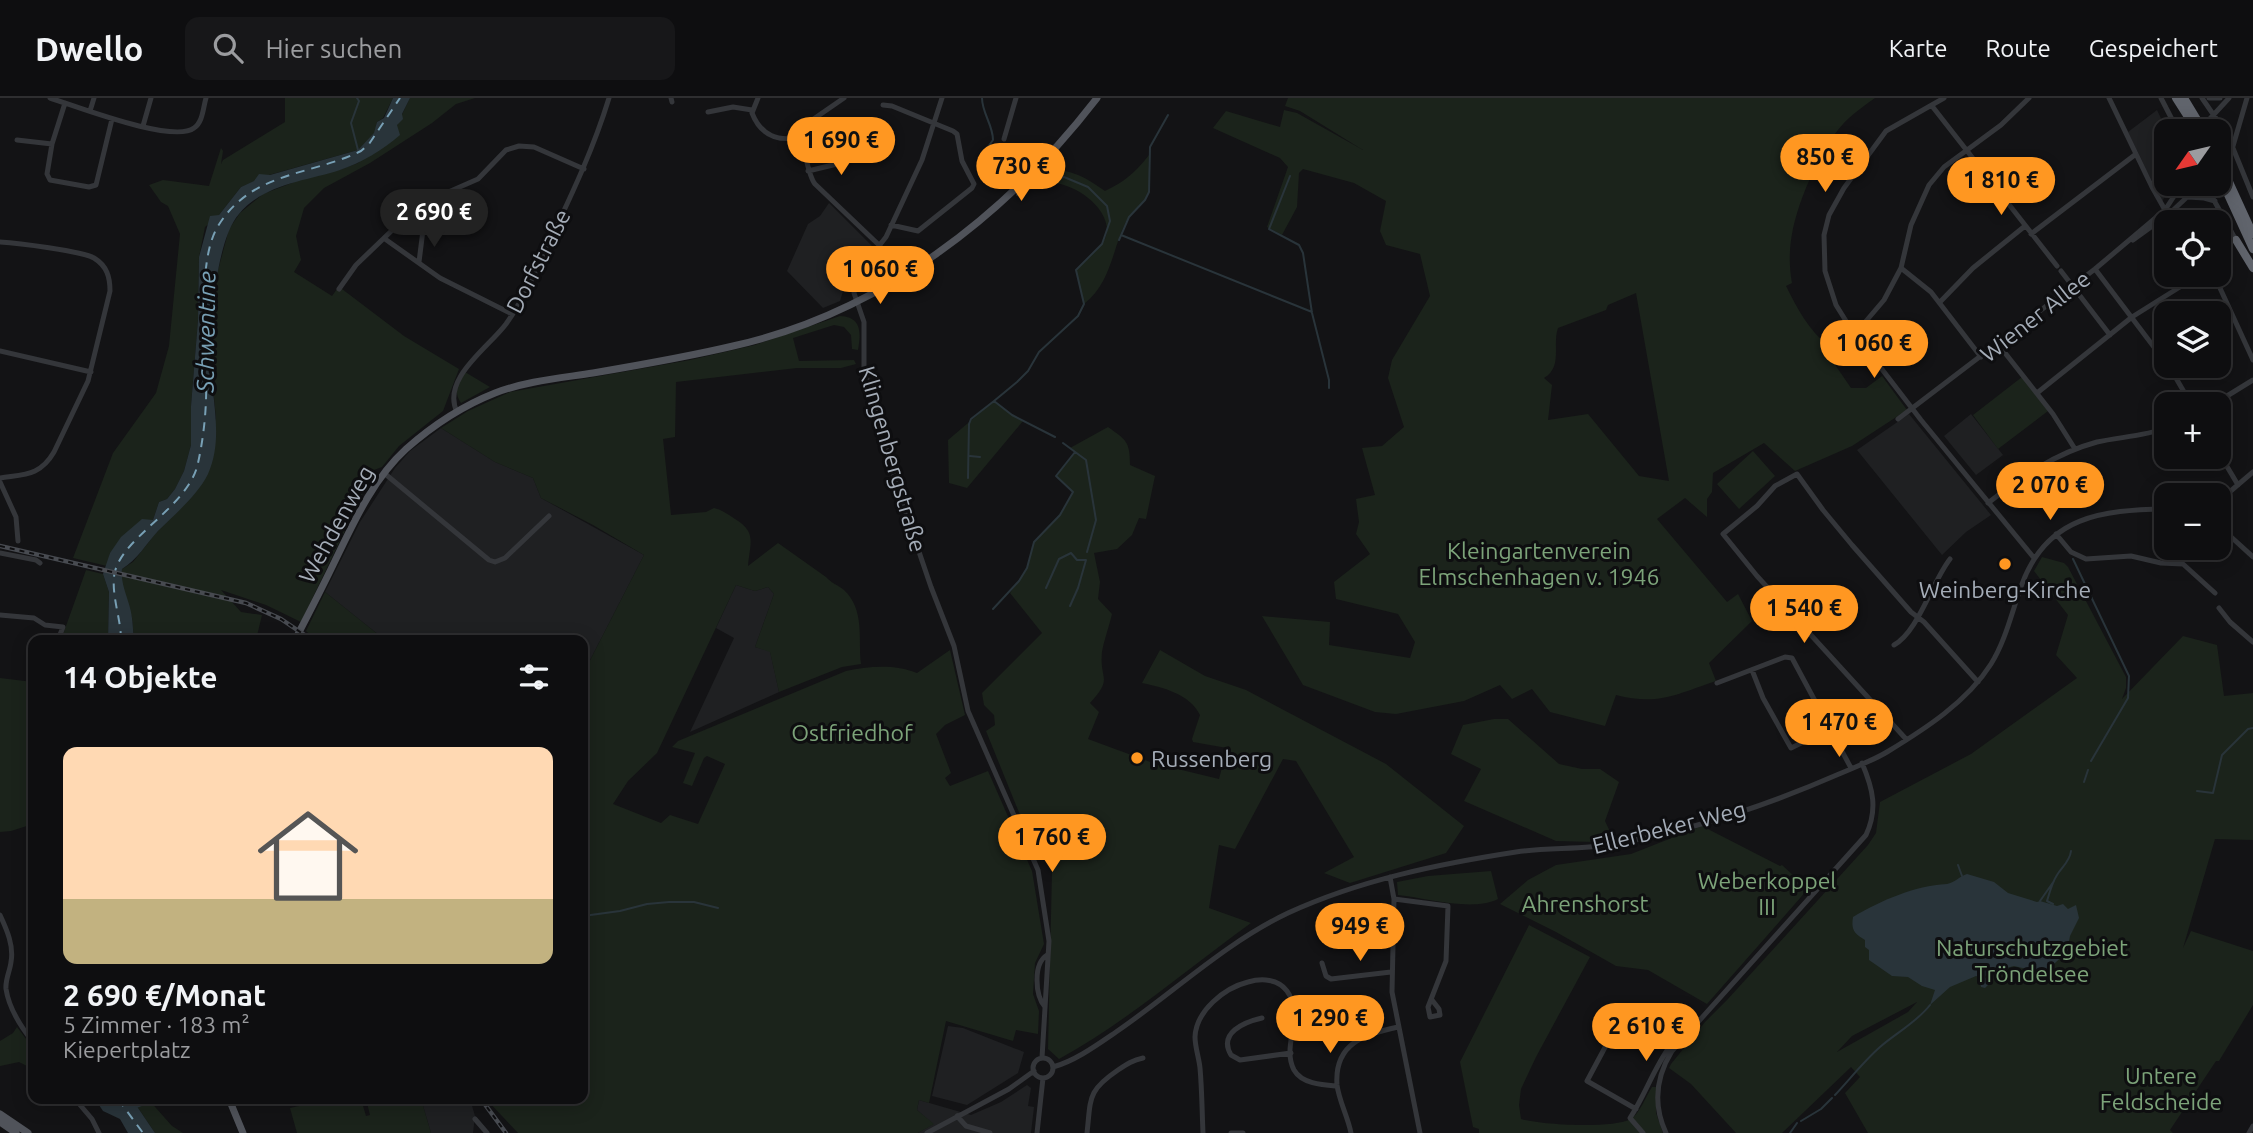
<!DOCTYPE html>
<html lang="de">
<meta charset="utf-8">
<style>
body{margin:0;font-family:Ubuntu,sans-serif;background:#171719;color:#f1f3f6;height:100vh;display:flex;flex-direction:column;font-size:26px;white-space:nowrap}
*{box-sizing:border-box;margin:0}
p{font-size:23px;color:#9b9c9f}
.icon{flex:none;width:38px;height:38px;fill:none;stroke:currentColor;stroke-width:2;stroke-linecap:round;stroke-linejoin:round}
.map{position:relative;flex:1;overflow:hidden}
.details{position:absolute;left:28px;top:537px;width:560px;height:469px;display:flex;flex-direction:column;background:#0e0e10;border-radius:14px;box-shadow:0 4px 18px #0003,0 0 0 2px #2e2e30}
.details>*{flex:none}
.needle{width:46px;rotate:236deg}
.controls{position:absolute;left:2154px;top:21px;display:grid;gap:14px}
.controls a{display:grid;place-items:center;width:77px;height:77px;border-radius:14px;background:#0e0e10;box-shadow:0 4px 18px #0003,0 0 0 2px #2e2e30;font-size:35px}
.price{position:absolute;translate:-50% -60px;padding:0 16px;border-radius:24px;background:#ff9721;color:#111;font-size:23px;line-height:46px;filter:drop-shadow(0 2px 4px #0008)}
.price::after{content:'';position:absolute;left:50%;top:42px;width:21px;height:16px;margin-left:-10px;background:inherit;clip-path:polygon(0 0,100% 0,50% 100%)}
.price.current{background:#222;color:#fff}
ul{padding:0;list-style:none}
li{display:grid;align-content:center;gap:14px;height:371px;padding:0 35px}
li+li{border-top:2px solid #2e2e30}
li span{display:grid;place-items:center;height:217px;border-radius:14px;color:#555}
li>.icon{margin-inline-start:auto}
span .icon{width:126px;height:126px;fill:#fffc;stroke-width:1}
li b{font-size:30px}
h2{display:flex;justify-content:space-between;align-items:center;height:84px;padding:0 35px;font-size:30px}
header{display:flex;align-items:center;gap:42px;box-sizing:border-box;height:98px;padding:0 35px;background:#0e0e10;border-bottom:2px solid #2e2e30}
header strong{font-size:33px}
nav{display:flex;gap:38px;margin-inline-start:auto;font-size:24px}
.search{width:490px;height:63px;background:#171719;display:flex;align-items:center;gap:18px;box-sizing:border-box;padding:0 24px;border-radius:14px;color:#9b9c9f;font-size:26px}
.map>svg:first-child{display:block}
.built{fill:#1f2022}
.green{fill:#1b231b;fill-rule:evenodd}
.water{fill:#29343a}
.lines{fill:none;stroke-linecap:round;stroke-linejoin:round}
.stream{stroke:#29343a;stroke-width:2}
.ferry{stroke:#78a0b5;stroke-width:2;stroke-dasharray:9 7;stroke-linecap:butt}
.minor{stroke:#34363a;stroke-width:5}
.major{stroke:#50535a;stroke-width:7}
.highway{stroke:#60646c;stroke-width:8}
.rail-casing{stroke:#474a50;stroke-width:4.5}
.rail{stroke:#0e0e10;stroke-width:2;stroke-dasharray:5;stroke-linecap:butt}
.minor-bridge{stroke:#34363a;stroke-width:5}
.poi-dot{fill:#ff9721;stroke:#0e0e10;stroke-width:2.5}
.labels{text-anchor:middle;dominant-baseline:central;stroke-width:6;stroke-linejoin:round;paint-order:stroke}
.street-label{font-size:23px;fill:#a4acb7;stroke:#0e0e10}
.park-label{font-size:23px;fill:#7ca379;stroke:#0e0e10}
.poi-label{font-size:23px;fill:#a4acb7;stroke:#0e0e10}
.water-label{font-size:24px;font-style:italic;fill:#78a0b5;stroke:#0e0e10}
</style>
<header>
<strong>Dwello</strong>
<div class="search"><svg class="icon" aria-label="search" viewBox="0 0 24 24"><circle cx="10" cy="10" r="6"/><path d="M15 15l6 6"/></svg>Hier suchen</div>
<nav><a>Karte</a><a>Route</a><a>Gespeichert</a></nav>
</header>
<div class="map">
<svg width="2253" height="1035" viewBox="0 0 2253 1035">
<rect width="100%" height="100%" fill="#131315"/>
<path class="built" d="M2157,12l10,21 -1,53h5l-9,18 -34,-70z
M829,105l43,43 -22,23 -10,32 -17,7 -36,-37 21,-47 12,-8z
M1909,316l82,101 -25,17 -24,23 -85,-105z
M1971,316l32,41 -27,20 -32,-39z
M441,330l54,34 38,16 8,20 103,57 -61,119v-34h-198l-60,-48 35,-70 35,-54 15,-17z
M736,487l19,6 13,-4 6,7 -19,53 15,4 9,41 -89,40 44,-94 -18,-10z
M948,928l15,2 61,24 -6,21 -51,32 -35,-9z
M1027,987l4,3 -3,18 6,1 -3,26h-113l15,-9 -16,-14 2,-10 52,15 30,-13z
M421,1001h49l5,17 -2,17h-42z"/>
<path class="green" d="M285,0h108l-10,20 -6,4 -2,11 -17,17 -89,25 -28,12 -22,28 -14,12 -6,30 -1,63 -7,86v39l-7,26 -9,18 -8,10 -8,3 -6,18 -43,33 -3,13 -34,-8 40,-105 43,-60 13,-47 11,-112 -12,-28 -7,-4 -12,-17 14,-5 46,6 12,-38 2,3 -2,13 2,-4 62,-38z
M410,0h65l-19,6 -24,19 -62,40 -46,25 -20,20 -8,28 5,24 -7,12 38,24 5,-7h5l62,47 55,33 -16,42 -44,35 -17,21 -8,3 -73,152 -35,-17 -45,-15 20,22 21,3 -6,25h-122l-2,-22 -10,-34v-15l11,-7 22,-28 35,-36 26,-80 -5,-51 6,-93 12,-45 11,-16 23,-19 47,-18 29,-6 19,-7 39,-38z
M1288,0h587c-9,6 -18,13 -26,20 -26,23 -51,82 -57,116 -3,16 -3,33 0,49l-6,3c11,22 23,45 43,60l-4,4 26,38h15l16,-12 25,34 -55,36 -57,25 -31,-28 -51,30 -1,19 -5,7v18l-22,-19 -28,21 70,83 11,-8 14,27 -43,42 7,18c-39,13 -58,25 -100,14l-11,31 -55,-14 -18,-23 -20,10 -12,-14 -36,16 -68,13 -21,-2 -72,-27 -41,-69 68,6 -1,23 81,13 5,-16 -17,-28 -62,-15 -2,-17 36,-28 -14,-20 3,-12 -3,-23 19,-4 -13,-47 20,-2 22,-19 -16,-49 4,-18 38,-64 -10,-42 -34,-9 -6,-14 6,-30 -32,-18 -51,-14 -4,4 -2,34 -15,28 -15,-8 21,-60 -8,-9 -67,-30 13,-17 54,16 4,-17 13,3 66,37 -63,-39 -15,-5zM1636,195l33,188 -30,-5 -51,-62 -40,6 4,-35 -8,-7c19,-11 8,-33 14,-50l48,-18 2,-5z
M1149,57c-1,12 2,26 -1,38 -2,11 -14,15 -20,25 -16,28 -15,63 -44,86l-8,-34c10,-10 30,-24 31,-39 1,-24 -32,-47 -54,-48 -10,0 -27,7 -36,12l24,-27c30,2 40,6 64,23 19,-9 31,-19 44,-36z
M840,218c22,1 21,17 18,34l-6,-1 -1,-14 -7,-8 -10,-2 -41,13 6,23 55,-1 2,4 -15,4h-44l-121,14 -1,55 -12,2 8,76 35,-3 8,-4c8,2 14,6 21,11 22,13 15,24 13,47l30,-23 48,34c5,6 12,8 18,13 21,20 14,48 17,74l-19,3 -63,25 -9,-40 -15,-5 19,-53 -6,-7 -13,4 -19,-6 -79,168 -29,28 -15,23 48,19 9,-8 28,9 27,-60 -18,-8 -3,2 -12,28 -9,-3 12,-30 -23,-6 6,-6 168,-70c23,-5 49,-7 71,2l33,-23 15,65 -20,10 -9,9 15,39 -6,5 5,8 38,-15 44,100 12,73 -9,19 -2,31 6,17 -1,23 -22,-4 -3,11 -67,-20 -17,82 -10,-3 -2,10 17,14 -16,9h-400l-32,-34h97v-425l61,-119 -51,-30 -52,-27 -8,-20 -38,-16 -54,-34 27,-17 42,-19 180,-32 65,-15z
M465,274l25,15 -29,16c-8,-11 -3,-20 4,-31z
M2022,279l26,34 -50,38 -25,-34z
M994,303l18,14 11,6 -56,67 -18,-5 -1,-43z
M1108,329c18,13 22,14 22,38l25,11 -9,43 -7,-1 -7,17 -15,14 -23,4 6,29 -2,17 14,15c-3,13 -8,26 -10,38 -3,28 12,25 -12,51l9,9 -11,27 65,24 66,16 8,-31 -34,-6 -1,-3 8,-24c-10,-21 -38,-28 -58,-32l18,-33 45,26 41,14 140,74 78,62 -18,27 -96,30 -26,-10 30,-16 -58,-96 -13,-2 -48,90 -16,-4 -10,63 42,15c-64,46 -123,98 -192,136l-11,-10 4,-178 -6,-15 -15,-14 -45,-111 9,-6 -1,-10 -10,-10 -2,-12 60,-60 -32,-40 17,-25 7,-26 26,-27 13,-22 -17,-17 19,-24 -5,-4z
M1753,353l22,25 -36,33 -22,-25z
M2042,459l22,6 4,4 58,110v11l-4,11 61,-63 34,9 7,51 29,-3v147l-38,-1 -32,109 8,-17 62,20v54l-34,56h-3l-46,69 3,3h-305l-23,-40 15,-16 -9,-10 -69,66h-46l-45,-49 -22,-16 2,-4 34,-42 22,-22 141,-155 8,-12 4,-31 91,-48 106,-76 -21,-23 12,-40 -34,-44zM1917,904l-9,10 -71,40 15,-16z
M86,472l17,4 6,18 -1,48h-47z
M325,494l60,48h-69l-10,-9z
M0,580l33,4v142l-22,7 -11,1z
M1494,621h14l51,45 23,5h18l19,13 -14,39 9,19 -19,2 -39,-1 -92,-40 17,-32 -30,-15 12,-29z
M1702,728l78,40 2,-1 26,24 -101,115 -59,-34 -32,-4 -60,-34 -56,-28 28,-24 28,-15 75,-11z
M1491,773l7,28c-26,13 -71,-1 -100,-4l-1,-13 31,-6z
M1529,827l61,32 -54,100 -15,32 -2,16 2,14c20,6 92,10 110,0 9,-6 15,-23 21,-32h4v26l7,20h-184v-4l-6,-2 -13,-65z
M17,929l16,21v21l-14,-7 -19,4v-25l13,-8z
M132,1001h16l24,27 11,7h-28z
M330,1001h31l5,17 4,-1 -4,-16h55l10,34h-134l-7,-25z"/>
<path class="water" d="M393,0h17l-8,16 1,5 -6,6 3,10c-17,15 -39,28 -60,35 -34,11 -76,14 -101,44 -24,27 -30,119 -28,155 2,35 12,72 -3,105 -11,22 -33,40 -50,57 -12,13 -20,28 -36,38 -2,17 8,31 10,49 1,7 1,15 2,22h-26l1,-48 -6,-18 7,-21 11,-16 21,-18 11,1 6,-18 8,-3 8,-10 9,-18 7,-26v-39l7,-86 1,-63 11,-41 9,-1 22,-28 13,-6 5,-7 11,1 88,-25 16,-17 3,-11 7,-4z
M1967,776l27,8 14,11 29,9 3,-1 17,5 6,-2 5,5 8,-4 3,13 -9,18 -3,16 -23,21 -30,-7 -27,7 -2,4 4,7 -4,4 -4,-1 -2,-10 -3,-1 -26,11 -20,18 5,-15 -13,-4 -14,-9 -16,-1 -23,-16v-10l-4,-3v-7c-11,-7 -14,-10 -12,-23 29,-17 61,-31 94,-33 7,-1 13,-8 20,-10z
M95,1001h37l23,34h-27l-8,-14 -17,-8z"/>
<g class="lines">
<path class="stream" d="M357,0l2,3 -8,22 7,27
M982,0c0,15 11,27 11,42l-8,11 1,6
M1290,78l-21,53 30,16 4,8 9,60 17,67v8
M1017,97l29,-15 18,-3 24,10 19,19 3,15 -8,23 -26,26 8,34 -6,12 -39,36 -11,19 -11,11 -23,19 18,14 43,22
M1121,137l191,77
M1119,142l10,-23 16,-17 4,-8 1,-45 18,-32
M1063,345l23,17 10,60 -9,32
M970,358l10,1
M968,380l1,-54 2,-5 23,-18
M2073,461l56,117 -1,22 -37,63
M1046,490l13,-29 12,-6 6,7h9l-8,28 -8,18
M993,511l26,-28 8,-13 7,-26 26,-27 13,-23 -17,-16 19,-24
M2084,684l4,-12
M2197,693l16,2 9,-38 26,-26 5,-1
M1958,767l4,11
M2040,803l14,-20
M2053,806l-6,-3c2,-7 6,-20 10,-26 5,-8 13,-14 14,-24
M583,818l37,-5 27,-7 22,-2h25l24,6
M1835,997c15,-16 29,-34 45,-48 16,-14 37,-25 50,-42
M136,1009l17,-6
M1801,1023l20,-12 11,-11
M1790,1035l7,-10"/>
<path class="ferry" d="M121,542c0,-21 -9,-42 -7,-63 3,-38 75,-69 84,-114 6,-27 9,-57 8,-85 0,-41 -9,-117 12,-152 34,-55 92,-50 143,-75l8,-7 31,-46
M118,1001l25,34"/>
<path class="minor" d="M50,0c26,8 123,46 144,30 9,-6 9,-20 12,-30
M671,0l1,4
M758,0l-6,15c9,23 26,29 49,24
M844,0l-42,29c-2,9 7,50 13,57l65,62
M942,0l-20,62 -36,77 -30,38 -2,18 10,29v47l34,121 33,97 23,59 14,65 70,159 11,71 -7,117
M1944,0l-58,33 -42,57 -15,27 -5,20 1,36 11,34 15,24 70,91 113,138
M2109,0l43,89 13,23 12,12
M2161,0l17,33
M2202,0l26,38 25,61
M2209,0h11
M65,5l-13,41 -5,30 3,6 39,7 7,-2 16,-66
M883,7l9,1 61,25 4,3 5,27 12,23 -2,4 -54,43 -27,-6
M1932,8l125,160
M90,13l4,-13
M708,14l25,-5 19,3
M2206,25l23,-25
M143,28l8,-28
M2208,30l9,2 9,5
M1004,41l12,-41
M17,42l35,4
M2225,62l8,-14 14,-48
M808,73l29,-7 11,-17 6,-4
M2205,86l32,58
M2188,99l16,1 11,3
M2031,136l105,-80
M385,141l55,39 72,36
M2133,142l36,-26 32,-30
M0,144c17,1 82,9 94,16 13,8 16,19 16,33l-22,90 -34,71c-14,24 -29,22 -54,26
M419,164l4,-32
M1901,170l30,24 50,65
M2095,171l71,94
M2061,173l49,64
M2214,177l39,85
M339,191l17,-24 52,-50 20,-14 50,-22 28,-29 13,-4 15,1 50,22
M1940,204l33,-34 52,-42
M1855,236l29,-34 17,-32 10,-43 18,-40 15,-18 57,-42 28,-27
M1998,246l55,70 22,35
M0,253l91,21
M2169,268l22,38
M2037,295l95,-76 67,-42
M2214,306l39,-24
M457,314c-16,-33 31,-64 49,-88 19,-27 32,-57 45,-86 22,-46 43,-91 58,-140
M1898,321l197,-150 70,-59 17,-26
M2219,355l19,32
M384,375l105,87 6,2 10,-4 44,-42
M0,384l16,35 2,24
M2219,403l34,-29
M1988,405c33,-26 68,-50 109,-61 23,-5 48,-6 69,-14
M2219,428l34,31
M2056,436l15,18 15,7 45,-3 30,7 22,1 32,29
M0,455l36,7 4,3
M2219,510l11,14 23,20
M0,517l34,3 11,7 18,2 -5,13
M1894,547c24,-13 38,-63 56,-86
M1752,572l11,28 28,50 39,-19
M1717,585l68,-26 7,1 59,110
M1906,641l-149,-163 -34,-42 34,-28 18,-20 22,-12 26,36 29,35 59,67 13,10 54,60
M1390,779l4,22 -2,93 28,141
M1394,801l54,7 -2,55 -18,46 2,10 10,-2 -1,-6 -7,-9
M0,817c7,15 14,31 11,47 -1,9 -6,18 -5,27 3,20 15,38 27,53
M1322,865l4,13 5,3 60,-7
M1045,909c-10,-12 -12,-43 2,-52
M1262,920c-18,4 -44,15 -31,37l9,5 51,-7
M1033 970a10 10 0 1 1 20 0a10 10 0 1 1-20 0Z
M1053,969c22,-6 44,-22 63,-35 57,-39 109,-89 172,-119 72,-33 150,-49 228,-61 32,-5 65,-2 98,-8 76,-13 154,-39 225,-70 16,-7 33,-13 48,-22 38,-23 80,-50 104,-88 15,-24 21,-53 31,-80 25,-68 80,-74 144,-75
M75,1001l17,20 7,14
M1636,1011l-49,-28 38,-71 21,11 31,24 -7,1c-16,22 -25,49 -40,72l13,15
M957,1018l9,10 24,7
M475,1021l12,14
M927,1035l82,-44 25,-18
M1037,1035l6,-55
M1087,1035c4,-35 0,-42 31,-63 9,-6 15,-10 25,-12
M1203,1035c-1,-21 -1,-43 -3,-65 -1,-10 -5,-21 -5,-31 1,-26 29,-49 53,-55 14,-4 30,-3 39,9 18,25 -6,55 7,79 8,14 29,15 43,16
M1231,1035h12
M1351,1035c-3,-16 -12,-32 -14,-48 -3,-42 28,-51 61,-58
M1666,1035c-13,-28 -10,-56 6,-82l194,-216c12,-26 7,-46 -4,-72
M2249,1035l4,-7"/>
<path class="major" d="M295,542c13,-25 26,-50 38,-75 20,-41 39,-85 73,-116 26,-23 56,-43 89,-56 31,-12 66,-15 98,-20 47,-8 94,-16 140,-27 148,-33 273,-130 364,-248
M229,1001l14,34
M0,1016l28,19
M0,1024l16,11"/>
<path class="highway" d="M2176,0l21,33
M2184,0l20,33
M2219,62l34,74
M2219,77l34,74
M2236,142l17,28"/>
<g class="rail-casing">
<path id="rail" d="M0,448l246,57 35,16 31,21
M481,1001l25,34"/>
</g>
<use href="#rail" class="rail"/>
<path class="minor-bridge" d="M2198,32l10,-2
M2219,68l6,-6"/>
</g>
<g class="poi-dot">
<circle cx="2005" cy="466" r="7"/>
<circle cx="1137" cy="660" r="7"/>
</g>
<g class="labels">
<g class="street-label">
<text transform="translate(538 163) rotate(-63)">Dorfstraße</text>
<text transform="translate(2035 218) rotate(-38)">Wiener Allee</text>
<text transform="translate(893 361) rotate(74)">Klingenbergstraße</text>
<text transform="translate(336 426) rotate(-61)">Wehdenweg</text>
<text transform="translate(1669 729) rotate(-14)">Ellerbeker Weg</text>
</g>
<g class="park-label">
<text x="1539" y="452">Kleingartenverein<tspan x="1539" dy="26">Elmschenhagen v. 1946</tspan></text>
<text x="852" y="634">Ostfriedhof</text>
<text x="1767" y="782">Weberkoppel<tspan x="1767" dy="26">III</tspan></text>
<text x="1585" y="805">Ahrenshorst</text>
<text x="2032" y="849">Naturschutzgebiet<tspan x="2032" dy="26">Tröndelsee</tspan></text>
<text x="2161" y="977">Untere<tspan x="2161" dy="26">Feldscheide</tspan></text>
</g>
<g class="poi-label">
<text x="2005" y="491">Weinberg-Kirche</text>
<text x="1151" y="660" text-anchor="start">Russenberg</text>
</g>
<g class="water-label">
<text transform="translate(206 234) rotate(-89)">Schwentine</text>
</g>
</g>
</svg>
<div class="controls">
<a><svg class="needle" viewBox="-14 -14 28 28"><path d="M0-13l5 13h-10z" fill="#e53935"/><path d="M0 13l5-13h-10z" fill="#9b9c9f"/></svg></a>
<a><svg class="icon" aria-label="locate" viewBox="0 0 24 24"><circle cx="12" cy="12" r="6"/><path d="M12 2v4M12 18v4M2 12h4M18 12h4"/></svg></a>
<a><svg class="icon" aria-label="layers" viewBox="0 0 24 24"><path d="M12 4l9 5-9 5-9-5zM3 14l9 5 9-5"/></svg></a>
<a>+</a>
<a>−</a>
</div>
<b class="price" style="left:841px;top:79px">1 690 €</b>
<b class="price" style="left:1825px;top:96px">850 €</b>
<b class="price" style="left:1021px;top:105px">730 €</b>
<b class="price" style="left:2001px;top:119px">1 810 €</b>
<b class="price current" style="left:434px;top:151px">2 690 €</b>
<b class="price" style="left:880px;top:208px">1 060 €</b>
<b class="price" style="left:1874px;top:282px">1 060 €</b>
<b class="price" style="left:2050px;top:424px">2 070 €</b>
<b class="price" style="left:1804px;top:547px">1 540 €</b>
<b class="price" style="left:1839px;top:661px">1 470 €</b>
<b class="price" style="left:1052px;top:776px">1 760 €</b>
<b class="price" style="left:1360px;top:865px">949 €</b>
<b class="price" style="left:1330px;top:957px">1 290 €</b>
<b class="price" style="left:1646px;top:965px">2 610 €</b>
<section class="details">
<h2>14 Objekte<svg class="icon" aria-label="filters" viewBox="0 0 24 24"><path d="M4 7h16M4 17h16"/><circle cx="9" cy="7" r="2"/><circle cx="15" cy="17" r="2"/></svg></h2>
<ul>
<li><span style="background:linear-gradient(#ffd9b3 70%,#c2b280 0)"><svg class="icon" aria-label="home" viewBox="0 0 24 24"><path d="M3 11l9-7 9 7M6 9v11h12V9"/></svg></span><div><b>2 690 €/Monat</b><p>5 Zimmer · 183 m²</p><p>Kiepertplatz</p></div></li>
</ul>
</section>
</div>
